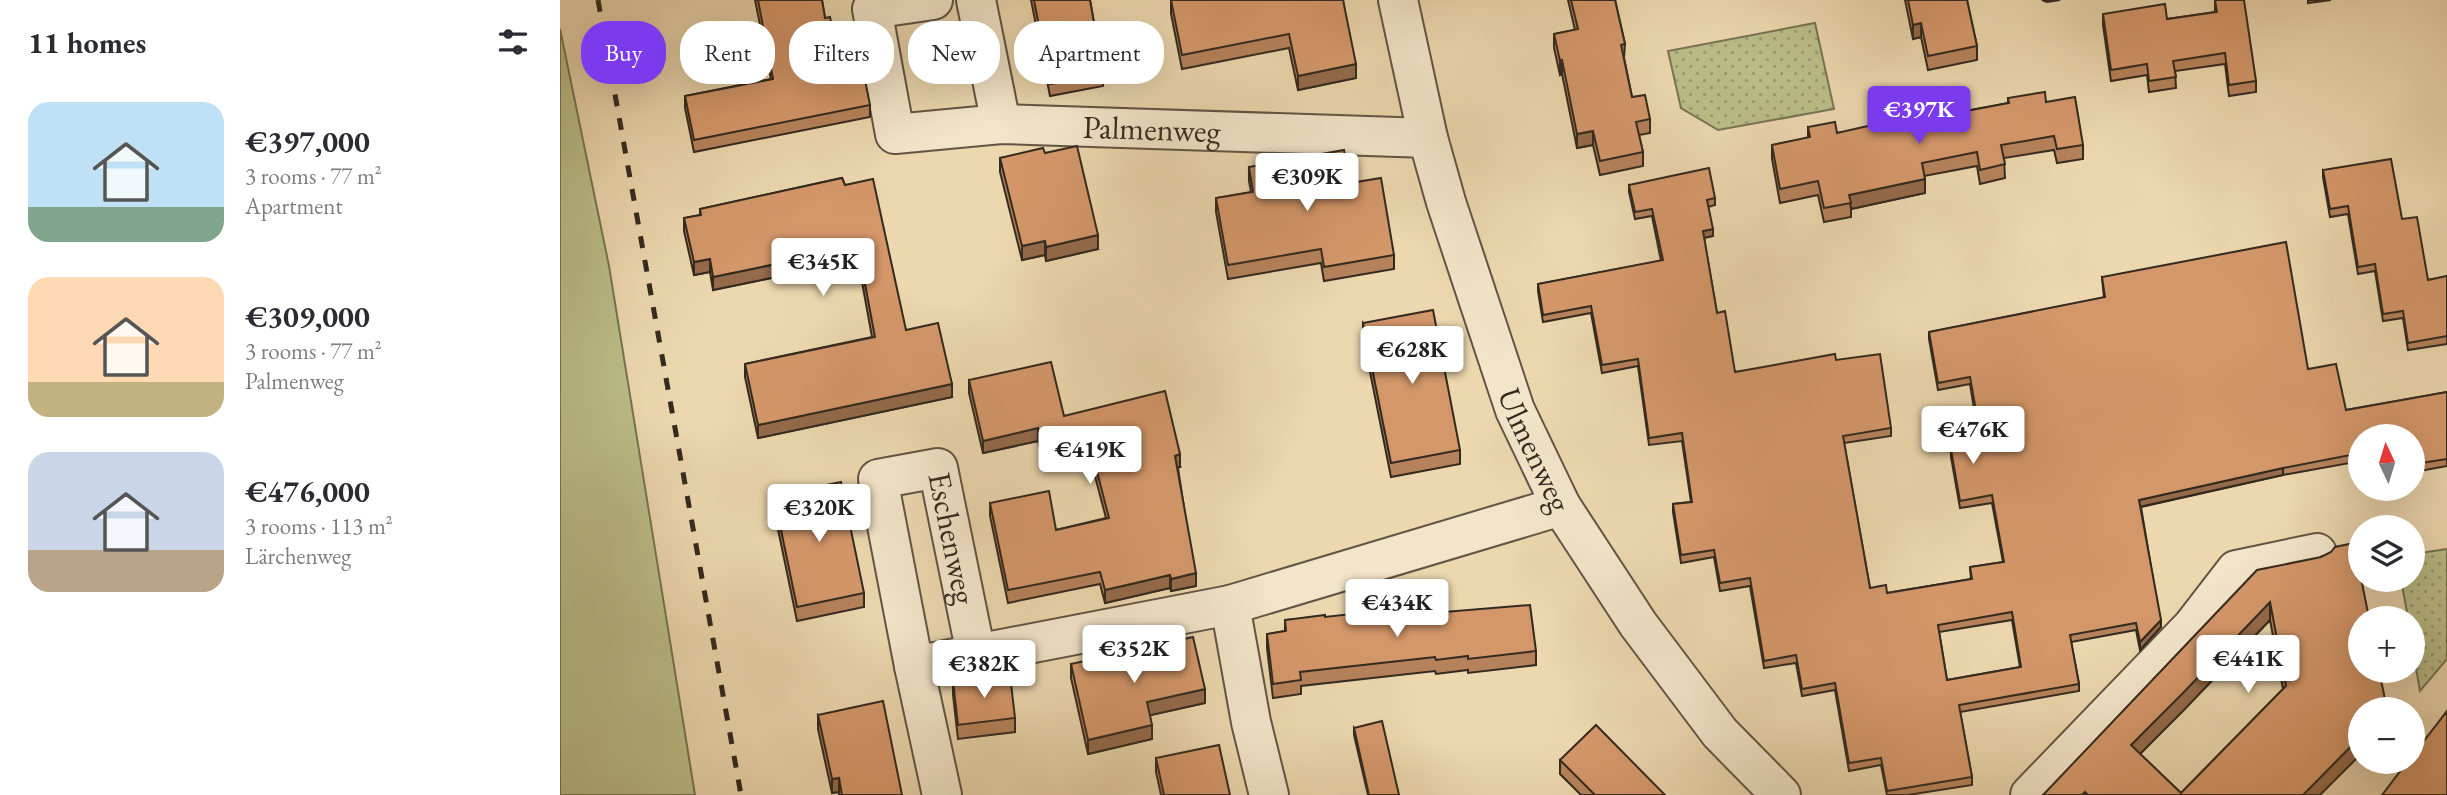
<!DOCTYPE html>
<meta charset="utf-8">
<style>
body{margin:0;font-family:"EB Garamond",serif;background:#f2f2f3;color:#2b2b33;height:100vh;display:flex;flex-direction:column;font-size:26px;white-space:nowrap}
*{box-sizing:border-box;margin:0}
p{font-size:23px;color:#7c7c81}
.icon{flex:none;width:38px;height:38px;fill:none;stroke:currentColor;stroke-width:2;stroke-linecap:round;stroke-linejoin:round}
.map{position:relative;flex:1;overflow:hidden}
.drawer{display:flex;flex-direction:column;background:#fff;width:560px}
.drawer>*{flex:none}
.hud{position:absolute;left:21px;top:21px;width:665px;height:63px;display:flex;gap:14px}
.needle{width:46px;rotate:356deg}
.controls{position:absolute;left:1788px;top:424px;display:grid;gap:14px}
.controls a{display:grid;place-items:center;width:77px;height:77px;border-radius:50%;background:#fff;box-shadow:0 7px 28px #0002;font-size:35px}
.price{position:absolute;translate:-50% -60px;padding:0 16px;border-radius:7px;background:#fff;color:#222;font-size:23px;line-height:46px;filter:drop-shadow(0 2px 4px #0008)}
.price::after{content:'';position:absolute;left:50%;top:42px;width:21px;height:16px;margin-left:-10px;background:inherit;clip-path:polygon(0 0,100% 0,50% 100%)}
.price.active{background:#7c3aed;color:#fff}
ul{padding:0;list-style:none}
li{display:flex;align-items:center;gap:21px;height:175px;padding:0 28px}
li span{display:grid;place-items:center;flex:none;width:196px;height:140px;border-radius:21px;color:#555}
li>.icon{margin-inline-start:auto}
span .icon{width:84px;height:84px;fill:#fffc;stroke-width:1}
li b{font-size:30px}
h2{display:flex;justify-content:space-between;align-items:center;height:84px;padding:0 28px;font-size:30px}
.pill{padding:0 24px;border-radius:28px;background:#fff;box-shadow:0 7px 28px #0002;font-size:24px;line-height:63px}
.pill.active{background:#7c3aed;color:#fff}
main{display:flex;flex:1;min-height:0}
.map>svg:first-child{display:block}
.grass{fill:url(#grass-dots);stroke:#777454;stroke-width:2}
.garden{fill:#bbbd88;stroke:#777454;stroke-width:2}
.lines{fill:none;stroke-linecap:round;stroke-linejoin:round}
.minor-casing{stroke:#615543;stroke-width:42}
.minor{stroke:#f3e5ca;stroke-width:38}
.rail{stroke:#332a1f;stroke-width:5;stroke-dasharray:12 12;stroke-linecap:butt}
.wall{fill:#b6825b;stroke:#332a1f;stroke-width:2;fill-rule:evenodd}
.shaded-wall{fill:#946a4a;stroke:#332a1f;stroke-width:2}
.building{fill:#d4976a;stroke:#332a1f;stroke-width:2;fill-rule:evenodd}
.labels{text-anchor:middle;dominant-baseline:central;stroke-width:5;stroke-linejoin:round;paint-order:stroke}
.street-label{font-size:32px;fill:#332a1f;stroke:#f3e5ca}
</style>
<main>
<section class="drawer">
<h2>11 homes<svg class="icon" aria-label="filters" viewBox="0 0 24 24"><path d="M4 7h16M4 17h16"/><circle cx="9" cy="7" r="2"/><circle cx="15" cy="17" r="2"/></svg></h2>
<ul>
<li><span style="background:linear-gradient(#bfe0f5 75%,#7fa58c 0)"><svg class="icon" aria-label="home" viewBox="0 0 24 24"><path d="M3 11l9-7 9 7M6 9v11h12V9"/></svg></span><div><b>€397,000</b><p>3 rooms · 77 m²</p><p>Apartment</p></div></li>
<li><span style="background:linear-gradient(#ffd9b3 75%,#c2b280 0)"><svg class="icon" aria-label="home" viewBox="0 0 24 24"><path d="M3 11l9-7 9 7M6 9v11h12V9"/></svg></span><div><b>€309,000</b><p>3 rooms · 77 m²</p><p>Palmenweg</p></div></li>
<li><span style="background:linear-gradient(#c9d6e8 70%,#b9a48a 0)"><svg class="icon" aria-label="home" viewBox="0 0 24 24"><path d="M3 11l9-7 9 7M6 9v11h12V9"/></svg></span><div><b>€476,000</b><p>3 rooms · 113 m²</p><p>Lärchenweg</p></div></li>
</ul>
</section>
<div class="map">
<svg width="1887" height="795" viewBox="0 0 1887 795">
<defs>
<pattern id="grass-dots" width="8" height="8" patternUnits="userSpaceOnUse" patternTransform="scale(1.75)"><rect width="8" height="8" fill="#bbbd88"/><path d="M2 2h.1M6 6h.1" fill="none" stroke="#999a6f" stroke-width="1.8" stroke-linecap="round"/></pattern>
</defs>
<rect width="100%" height="100%" fill="#ecd7ae"/>
<filter id="stains"><feTurbulence type="fractalNoise" baseFrequency=".00286" numOctaves="4"/><feColorMatrix values="0 0 0 0 .2 0 0 0 0 .09 0 0 0 0 .02 0 0 0 .5 -.17"/></filter>
<radialGradient id="worn" r=".72"><stop offset=".6" stop-color="#630" stop-opacity="0"/><stop offset="1" stop-color="#630" stop-opacity=".3"/></radialGradient>
<path class="grass" d="M1255,23l19,86 -116,21 -37,-22 -13,-57z
M1887,549v110l-27,32 -7,-40v-33h-5l-7,-39h12v-25z"/>
<path class="garden" d="M0,29l49,237 86,529h-135z"/>
<g class="lines">
<g class="minor-casing">
<g id="minor">
<path id="s1" d="M373,0l-61,9 23,125 106,-10 427,14"/>
<path d="M416,0l25,124"/>
<path id="s2" d="M838,0l30,138 18,64 69,208 46,96 77,118 82,109 61,62"/>
<path d="M670,605l21,117 18,73"/>
<path d="M354,666l316,-61 331,-99"/>
<path id="s3" d="M382,795l-28,-129 -36,-187 60,-11 38,186"/>
<path d="M1470,795l162,-168 44,-57 81,-17"/>
</g>
</g>
<use href="#minor" class="minor"/>
<path class="rail" d="M38,0l143,795"/>
</g>
<path class="wall" d="M195,0h67l3,18 18,61 27,26v12l-176,35 -9,-44v-12l86,-17z
M471,0h59l13,74v12l-53,10z
M611,0h172l13,78 -58,12 -9,-42 -107,21 -11,-55z
M1008,0h47l10,44 -1,14 8,39 18,22v14l-11,2 4,17v14l-43,9 -7,-30 -16,3 -15,-74 -2,1 -6,-27v-14l21,-4z
M1345,0h62l10,46v14l-49,10 -7,-33 -8,2z
M1482,0h18l-13,2z
M1655,0l41,81v11l-27,4 -4,-32 -50,7 1,17 -27,4 -2,-17 -36,6 -8,-56v-11l64,5 48,-7z
M1748,0h23l-23,3z
M1448,98l38,4 37,43v14l-26,4 -3,-13 -50,8 1,20 -25,6 -3,-18 -53,10 1,17 -74,16v8l-27,5 -6,-27 -38,8 -8,-44v-14l36,-7v-11l29,6 54,-8 117,-22z
M485,153l53,96 -52,12 -1,-6 -23,5 -22,-88v-14z
M689,167l101,16 44,72v14l-70,12 -3,-18 -93,16 -12,-67v-14l35,-6 -2,-11z
M1763,170l79,49 26,61 19,-4v68l-39,6 -5,-32 -20,3 -8,-50 -17,3 -10,-60 -18,3 -7,-40z
M282,178l64,152 46,67 -194,41 -13,-61v-13l127,-27 -14,-77 -145,30 -3,-18 -16,3 -10,-44v-13l16,-3v-6z
M1069,185l86,13v7l-7,2 5,29 -9,2 13,75 18,59 101,-12 55,68v8l-47,7 26,145 17,5 84,-14 -1,-12 33,-5 -11,-59 -32,5 -9,-51v-7l29,-5 -10,-61 -32,6 -9,-51v-7l175,-34 -2,-21 206,92 38,41 101,-18v74l-33,6v4l-1,1v-41h-52v25l-78,14 -142,32 20,120 -21,23 -4,-20 -65,12 8,42v7l-119,21 12,65v8l-64,10h-21l-6,-30 -32,6 -14,-81 -33,6 -6,-33 -32,5 -14,-82 -30,5 -6,-34 -33,6 -8,-51v-8l18,-2 -9,-61 -33,4 -11,-79 -36,7 -11,-60 -48,9 -5,-31v-7l123,-23 -9,-45 -17,3 -6,-27zM1452,620l8,47 -73,13 -8,-48z
M803,323l97,127v14l-69,13 -28,-140z
M409,380l95,36 116,51 -2,1 18,118 -25,5 -1,-3 -65,15 -5,-19 -92,19 -18,-87v-13l66,27 50,-12 -18,-68 -45,10 -5,-19 -55,12 -14,-60z
M214,496l90,97v14l-67,14 -23,-111z
M1761,557l-1,238h-277zM1710,620l13,69 -102,104 -41,-39z
M836,616l140,35v14l-68,8v-3l-32,4 -1,-3 -134,15v8l-28,4 -6,-50v-14l18,-3v-11l40,-3z
M511,664l134,39 -55,12 2,24 -64,15 -17,-76z
M393,681l62,37v14l-57,7 -5,-44z
M258,715l84,80h-63v-3l-7,1 -14,-64z
M794,728l45,67h-31l-14,-60z
M596,758l74,37h-69l-5,-23z
M1000,760l105,35h-84l-21,-21z"/>
<path class="shaded-wall" d="M1361,23v14l-8,2v-14z
M1002,60v14l-2,1v-14z
M796,64v14l-58,12v-14z
M1033,131v14l-16,3v-14z
M1365,179v14l-74,16 -2,-14z
M1153,229v7l-10,2v-7z
M538,235v14l-52,12v-14z
M485,241v14l-23,5v-14z
M298,247v13l-145,30v-13z
M150,259v13l-16,3v-13z
M392,384v13l-194,41v-13z
M478,428v13l-55,12v-12z
M528,437v13l-45,10v-12z
M620,454v13l-5,1v-12z
M1723,468v7l-144,32v-7z
M636,573v13l-25,5v-12z
M610,575v13l-65,15v-13z
M1710,602v18l-87,91 -52,52v-18z
M1601,620v7l-21,23v-8z
M645,689v14l-58,13v-14z
M592,725v14l-64,15v-14z
M1801,736v18l-41,41h-17z
M279,778v14l-7,1v-14z"/>
<path class="building" d="M198,0h64l3,18 5,-1 13,62 21,-4 6,30 -176,35 -9,-44 88,-17z
M474,0h56l13,74 -53,10z
M611,0h172l13,64 -58,12 -9,-42 -107,21z
M1011,0h44l10,44 -4,1 11,52 13,-2 5,24 -14,3 7,30 -43,9 -7,-30 -16,3 -15,-74 -2,1 -6,-27 24,-5z
M1348,0h59l10,46 -49,10 -7,-33 -8,2z
M1655,0h29l12,81 -27,4 -4,-32 -52,8 3,16 -27,4 -2,-17 -36,6 -8,-56 62,-10 2,15 50,-7z
M1485,92l1,10 29,-5 8,48 -26,4 -3,-13 -53,9 4,19 -25,6 -3,-18 -55,11 3,16 -76,16 2,8 -27,5 -6,-27 -38,8 -8,-44 38,-8 -2,-10 27,-5 2,11 53,-12 1,4 118,-22 -1,-5z
M517,146l21,89 -52,12 -1,-6 -23,5 -22,-88 43,-10 2,5z
M784,150l6,33 31,-5 13,77 -70,12 -3,-18 -93,16 -12,-67 37,-6 -4,-25z
M1831,159l11,60 15,-2 11,63 19,-4v60l-39,7 -5,-32 -20,3 -8,-50 -17,3 -10,-61 -18,3 -7,-39z
M1149,168l6,30 -8,2 6,29 -10,2 14,82 8,-2 10,61 100,-18 1,6 44,-6 11,74 -48,8 27,152 16,-3 1,8 85,-14 -2,-12 34,-5 -12,-67 -32,6 -9,-51 31,-5 -12,-68 -32,6 -9,-51 176,-35 -3,-20 184,-35 22,127 28,-5 10,46 101,-18v67l-33,5v5h-1v-33h-52v17l-78,15 -144,32 22,120 -21,22 -4,-19 -66,12 9,49 -120,21 13,72 -85,14 -6,-33 -32,5 -14,-80 -33,6 -6,-34 -32,6 -14,-83 -30,5 -6,-33 -33,5 -8,-51 19,-2 -10,-69 -33,5 -11,-79 -36,6 -11,-59 -48,9 -5,-31 125,-24 -11,-51 -17,3 -6,-27zM1452,612l9,55 -74,13 -9,-55z
M282,178l3,7 28,-6 33,151 32,-7 14,61 -194,41 -13,-61 130,-27 -17,-90 -145,30 -3,-18 -16,3 -10,-44 17,-3 -1,-6z
M873,310l27,140 -69,13 -28,-140z
M491,362l13,54 101,-25 15,63 -5,2 21,117 -25,6 -1,-4 -65,15 -5,-18 -92,18 -18,-87 59,-12 7,39 53,-12 -21,-81 -45,11 -5,-20 -55,13 -14,-61z
M281,482l23,111 -67,14 -23,-111z
M1794,543l15,75h-8v52h18l8,39h-26v27l-58,59h-215l-3,-3 -3,3h-39l214,-225 64,-13 10,-5 4,-5zM1710,602l16,84 -105,107 -50,-48 52,-52z
M970,605l6,46 -68,8v-3l-32,4 -1,-3 -135,15 1,8 -28,4 -6,-50 19,-3 -1,-11 40,-5v2l36,-4 1,3 34,-4v4z
M633,637l12,52 -58,13 5,23 -64,15 -17,-76z
M450,675l5,43 -57,7 -5,-44z
M323,701l19,94h-60l-3,-17 -7,1 -14,-64z
M1887,711v84h-65l26,-34h5v-6z
M822,721l17,74h-30l-15,-67z
M1036,725l69,70h-70l-35,-35z
M659,745l11,50h-66l-8,-37z"/>
<g class="labels">
<g class="street-label">
<text stroke="none"><textPath href="#s1" startOffset="446">Palmenweg</textPath></text>
<text stroke="none"><textPath href="#s2" startOffset="471">Ulmenweg</textPath></text>
<text stroke="none"><textPath href="#s3" startOffset="455">Eschenweg</textPath></text>
</g>
</g>
<rect width="100%" height="100%" filter="url(#stains)"/>
<rect width="100%" height="100%" fill="url(#worn)"/>
</svg>
<div class="controls">
<a><svg class="needle" viewBox="-14 -14 28 28"><path d="M0-13l5 13h-10z" fill="#e53935"/><path d="M0 13l5-13h-10z" fill="#7c7c81"/></svg></a>
<a><svg class="icon" aria-label="layers" viewBox="0 0 24 24"><path d="M12 4l9 5-9 5-9-5zM3 14l9 5 9-5"/></svg></a>
<a>+</a>
<a>−</a>
</div>
<b class="price active" style="left:1359px;top:146px">€397K</b>
<b class="price" style="left:747px;top:213px">€309K</b>
<b class="price" style="left:263px;top:298px">€345K</b>
<b class="price" style="left:852px;top:386px">€628K</b>
<b class="price" style="left:1413px;top:466px">€476K</b>
<b class="price" style="left:530px;top:486px">€419K</b>
<b class="price" style="left:259px;top:544px">€320K</b>
<b class="price" style="left:837px;top:639px">€434K</b>
<b class="price" style="left:574px;top:685px">€352K</b>
<b class="price" style="left:1688px;top:695px">€441K</b>
<b class="price" style="left:424px;top:700px">€382K</b>
<div class="hud">
<a class="pill active">Buy</a>
<a class="pill">Rent</a>
<a class="pill">Filters</a>
<a class="pill">New</a>
<a class="pill">Apartment</a>
</div>
</div>
</main>
